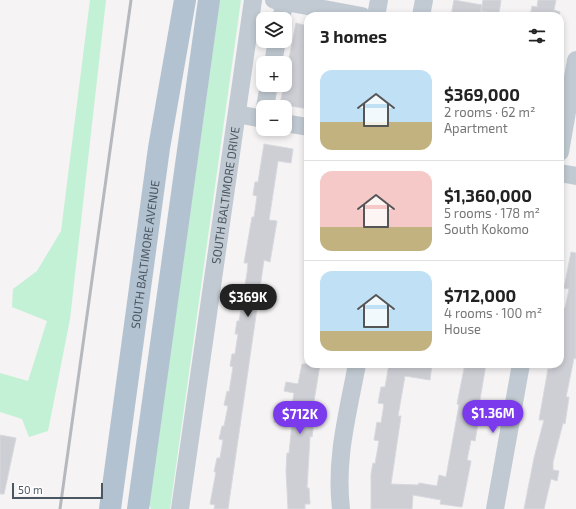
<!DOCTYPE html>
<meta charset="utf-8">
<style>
body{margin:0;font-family:"Exo 2",sans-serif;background:#f2f2f2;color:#222;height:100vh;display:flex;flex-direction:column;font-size:15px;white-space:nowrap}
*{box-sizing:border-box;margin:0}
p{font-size:13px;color:#767676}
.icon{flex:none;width:22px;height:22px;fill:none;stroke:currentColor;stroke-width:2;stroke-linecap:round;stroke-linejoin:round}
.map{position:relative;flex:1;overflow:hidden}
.side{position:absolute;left:304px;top:12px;width:260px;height:356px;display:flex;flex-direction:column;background:#fff;border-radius:12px;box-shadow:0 2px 6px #0003}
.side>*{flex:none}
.buttons{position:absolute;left:256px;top:12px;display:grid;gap:8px}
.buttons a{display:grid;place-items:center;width:36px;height:36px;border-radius:8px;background:#fff;box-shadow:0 2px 6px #0003;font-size:20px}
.scale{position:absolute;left:12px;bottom:10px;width:91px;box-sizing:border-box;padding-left:4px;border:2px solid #4a5661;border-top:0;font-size:11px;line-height:14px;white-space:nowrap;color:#4a5661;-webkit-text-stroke:3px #fff;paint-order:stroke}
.price{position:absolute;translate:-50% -34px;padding:0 9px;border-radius:14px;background:#7c3aed;color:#fff;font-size:13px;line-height:26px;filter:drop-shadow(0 1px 2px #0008)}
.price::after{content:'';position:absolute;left:50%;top:24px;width:12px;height:9px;margin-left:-6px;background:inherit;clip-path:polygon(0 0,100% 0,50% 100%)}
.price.selected{background:#222;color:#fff}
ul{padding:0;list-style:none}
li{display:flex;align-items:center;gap:12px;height:100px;padding:0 16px}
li+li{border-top:1px solid #e0e0e0}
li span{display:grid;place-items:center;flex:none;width:112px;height:80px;border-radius:12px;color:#555}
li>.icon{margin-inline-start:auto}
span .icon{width:48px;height:48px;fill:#fffc;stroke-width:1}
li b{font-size:17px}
h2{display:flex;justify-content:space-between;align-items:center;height:48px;padding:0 16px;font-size:17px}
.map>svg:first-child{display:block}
.green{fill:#c3f1d5}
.building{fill:#cdcfd5;stroke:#d7d9de}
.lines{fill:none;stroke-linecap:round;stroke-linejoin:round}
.minor{stroke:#c1cad2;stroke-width:18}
.major{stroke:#b3c2d1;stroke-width:22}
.rail{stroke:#b5b8bd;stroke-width:3}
.labels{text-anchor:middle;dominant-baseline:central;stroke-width:3.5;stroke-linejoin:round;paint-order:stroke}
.street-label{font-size:12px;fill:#4a5661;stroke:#fff}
</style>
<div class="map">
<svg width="576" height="509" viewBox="0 0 576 509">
<rect width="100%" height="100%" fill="#f5f3f3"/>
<path class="green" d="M90,0h16l-36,319 -22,112 -19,6 -7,-18 -22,-7v-39l28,8 19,-60 -35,-14 1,-18 24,-18 24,-40z
M220,0h21l-71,509h-19l-2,-5z"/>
<path class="building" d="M454,0l28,5 -2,11h-29z
M483,0h18l-2,14 -18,-3z
M538,0h18l-2,10 6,2 -1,4h-29l2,-10 5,1z
M296,23l12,3v83l-28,-5 4,-19h1v-6z
M264,144l29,5 -2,14 -13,-2 -9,59 8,1 -7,41 -6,-2 -36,249h-14l1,-4 -5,-1 6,-32h-2l3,-14h3l3,-18 -4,-1 3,-13h2l4,-20 -4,-1 3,-14 2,1 4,-25 -3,-1 2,-12h3l3,-20h-3l2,-13h2l8,-48 1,-10h-4l8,-46h2l3,-21 -4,-1 2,-13h3z
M571,252l5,1v106l-2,-1 -8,39h3l-4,27 -2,-1 -10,39v8l6,1 -2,10 -6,-2 -7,30h-20l10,-51 10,-38h-5l9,-51h4l1,-5h7v-30l2,-13h-2v-8l1,-6 4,1 4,-19 -5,-1z
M302,364h18l-9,56 3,1 -2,16 -2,-1 -3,52h2l1,16h-5v5h-17l-2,-38 1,-18h2l3,-29 -18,-2 2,-12 15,2 3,-19 -10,-2 2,-9 12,2z
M389,364h43l-2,16 -25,-4 -7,40h3l-10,68 27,1 1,-2 18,3 2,-11 7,2 13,-72 -2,-1 8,-40h21l-10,59h2l-3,18 -4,-1 -4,20 4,1 -9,46 -22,-3 1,-4 -28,-5 -1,14h-41v-35l2,-11 2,1 4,-23 -5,-1 3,-18 4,1 3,-19 -6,-1 3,-16h4z
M0,435l16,3 -12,56h-4z"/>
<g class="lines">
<g class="minor">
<path d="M274,0l88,16"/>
<path d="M376,16l3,-16"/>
<path d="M421,16l3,-16"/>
<path d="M281,19l4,-19"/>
<path d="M273,63l4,-22"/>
<path d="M265,107l4,-22"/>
<path d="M237,114l26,5"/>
<path d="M285,123l23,4"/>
<path d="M560,152l16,-92"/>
<path d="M560,173l16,3"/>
<path id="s1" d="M180,509l73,-509"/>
<path d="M341,509c-6,-51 7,-96 16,-145"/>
<path d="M495,509l26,-145"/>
</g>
<g class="major">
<path id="s2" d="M110,509l49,-361 26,-148"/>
<path d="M138,509l71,-509"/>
</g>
<path class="rail" d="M60,509l71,-509"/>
</g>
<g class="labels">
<g class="street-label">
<text stroke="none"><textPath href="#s1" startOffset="317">SOUTH BALTIMORE DRIVE</textPath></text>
<text stroke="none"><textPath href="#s2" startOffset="257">SOUTH BALTIMORE AVENUE</textPath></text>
</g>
</g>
</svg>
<div class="buttons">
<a><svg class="icon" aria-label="layers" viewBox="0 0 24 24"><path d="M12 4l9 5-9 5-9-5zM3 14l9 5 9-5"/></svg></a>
<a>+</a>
<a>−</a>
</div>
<div class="scale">50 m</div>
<b class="price selected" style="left:248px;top:318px">$369K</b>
<b class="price" style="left:493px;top:434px">$1.36M</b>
<b class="price" style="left:300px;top:435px">$712K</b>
<section class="side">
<h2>3 homes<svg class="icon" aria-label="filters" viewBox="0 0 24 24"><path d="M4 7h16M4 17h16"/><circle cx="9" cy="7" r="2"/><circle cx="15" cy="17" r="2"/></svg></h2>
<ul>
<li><span style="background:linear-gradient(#bfe0f5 65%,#c2b280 0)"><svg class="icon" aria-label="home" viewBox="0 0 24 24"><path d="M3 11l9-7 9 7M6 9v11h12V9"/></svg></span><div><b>$369,000</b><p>2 rooms · 62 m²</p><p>Apartment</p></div></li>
<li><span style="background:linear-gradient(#f6c9c9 70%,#c2b280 0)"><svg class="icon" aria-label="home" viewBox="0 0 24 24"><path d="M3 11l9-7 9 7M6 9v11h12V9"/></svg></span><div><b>$1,360,000</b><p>5 rooms · 178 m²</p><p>South Kokomo</p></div></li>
<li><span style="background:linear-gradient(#bfe0f5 75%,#c2b280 0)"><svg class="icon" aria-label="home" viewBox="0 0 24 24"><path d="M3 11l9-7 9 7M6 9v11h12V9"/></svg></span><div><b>$712,000</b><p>4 rooms · 100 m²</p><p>House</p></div></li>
</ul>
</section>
</div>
